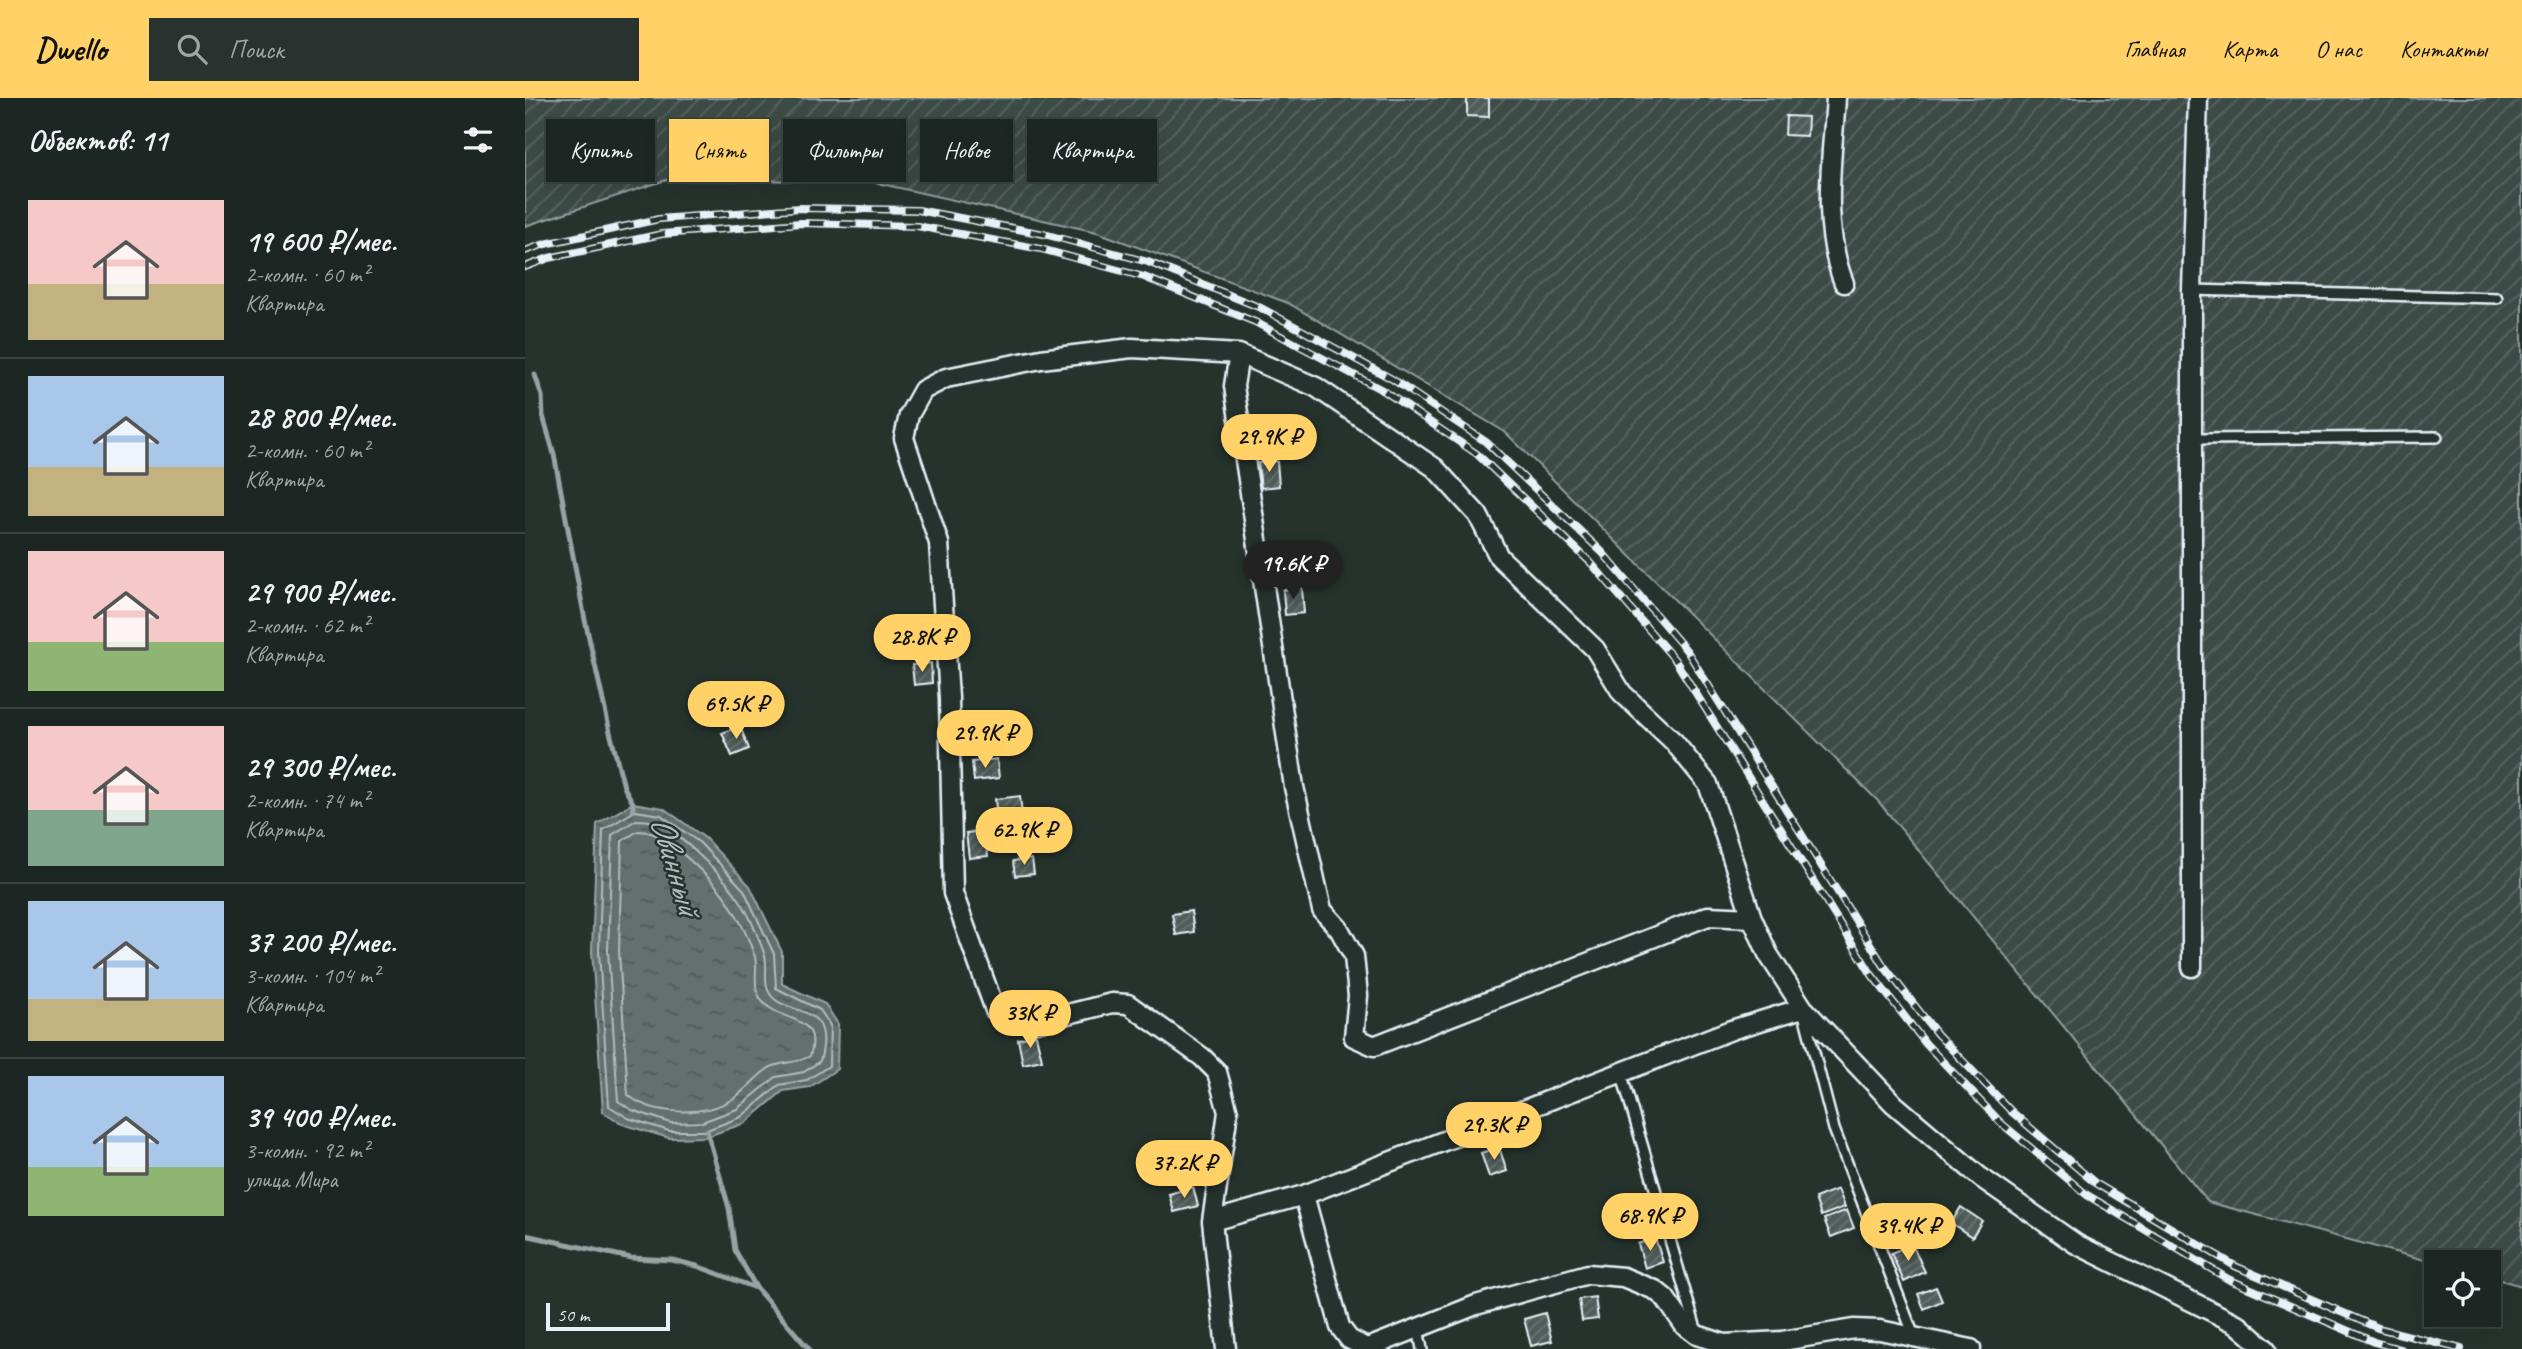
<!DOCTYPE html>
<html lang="ru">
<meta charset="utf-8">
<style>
body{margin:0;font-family:Caveat,sans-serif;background:#29322f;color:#f1f3f6;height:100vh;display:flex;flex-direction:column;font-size:26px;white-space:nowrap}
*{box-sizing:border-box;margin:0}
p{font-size:23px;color:#a0a5a5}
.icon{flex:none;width:38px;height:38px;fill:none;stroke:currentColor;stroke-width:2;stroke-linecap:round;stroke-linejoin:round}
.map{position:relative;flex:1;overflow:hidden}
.panel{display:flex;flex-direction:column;background:#1c2622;width:525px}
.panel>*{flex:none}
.top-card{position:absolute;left:21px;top:21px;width:665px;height:63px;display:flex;gap:14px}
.tools{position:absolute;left:1899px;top:1152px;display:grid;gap:14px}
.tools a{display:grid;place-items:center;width:77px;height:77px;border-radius:0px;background:#1c2622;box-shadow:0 7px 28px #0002,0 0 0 2px #3a4340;font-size:35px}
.scale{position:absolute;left:21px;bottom:18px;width:124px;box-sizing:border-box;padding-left:7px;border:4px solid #e8f1f8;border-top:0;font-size:19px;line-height:24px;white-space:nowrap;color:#e8f1f8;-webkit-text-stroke:5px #26332d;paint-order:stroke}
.price{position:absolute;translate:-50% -60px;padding:0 16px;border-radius:24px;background:#ffd166;color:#111;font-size:23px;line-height:46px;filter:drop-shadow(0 2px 4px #0008)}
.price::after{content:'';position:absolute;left:50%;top:42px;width:21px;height:16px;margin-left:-10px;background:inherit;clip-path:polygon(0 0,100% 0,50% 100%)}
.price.selected{background:#222;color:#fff}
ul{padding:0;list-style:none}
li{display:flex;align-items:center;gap:21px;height:175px;padding:0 28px}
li+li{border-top:2px solid #3a4340}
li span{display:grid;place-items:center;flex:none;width:196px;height:140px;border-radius:0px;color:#555}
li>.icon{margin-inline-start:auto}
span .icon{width:84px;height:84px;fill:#fffc;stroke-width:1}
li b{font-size:30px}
h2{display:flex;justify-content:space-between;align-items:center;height:84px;padding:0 28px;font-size:30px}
.tag{padding:0 24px;border-radius:0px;background:#1c2622;box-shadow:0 7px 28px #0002,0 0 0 2px #3a4340;font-size:24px;line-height:63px}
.tag.selected{background:#ffd166;color:#111}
header{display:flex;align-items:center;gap:42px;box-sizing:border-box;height:98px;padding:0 35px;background:#ffd166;color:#111}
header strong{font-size:33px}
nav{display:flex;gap:38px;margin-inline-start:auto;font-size:24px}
.search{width:490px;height:63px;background:#29322f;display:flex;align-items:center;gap:18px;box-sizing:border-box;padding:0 24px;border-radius:0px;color:#a0a5a5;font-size:26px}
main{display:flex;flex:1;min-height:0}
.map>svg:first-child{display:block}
.garden{fill:url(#garden-furrows);stroke:#939ea0;stroke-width:2}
.water{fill:url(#water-ripples);stroke:#98a3a5;stroke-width:2}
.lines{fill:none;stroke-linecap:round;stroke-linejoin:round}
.shore{stroke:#b3bdc0;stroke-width:2}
.stream{stroke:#98a3a5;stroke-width:5}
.building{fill:url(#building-hatch);stroke:#e8f1f8;stroke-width:2}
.service-casing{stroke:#e8f1f8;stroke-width:14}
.minor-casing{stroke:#e8f1f8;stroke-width:23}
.service{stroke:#26332d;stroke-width:9}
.minor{stroke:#26332d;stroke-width:18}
.rail-casing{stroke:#e8f1f8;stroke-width:8}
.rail{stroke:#26332d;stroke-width:5;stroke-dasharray:16;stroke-linecap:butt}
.labels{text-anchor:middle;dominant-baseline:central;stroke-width:5;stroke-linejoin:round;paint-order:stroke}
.water-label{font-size:35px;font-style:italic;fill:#b3bdc0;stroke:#26332d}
</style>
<header>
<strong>Dwello</strong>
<div class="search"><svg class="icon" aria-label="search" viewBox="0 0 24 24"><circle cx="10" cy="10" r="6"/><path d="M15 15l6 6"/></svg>Поиск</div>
<nav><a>Главная</a><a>Карта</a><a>О нас</a><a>Контакты</a></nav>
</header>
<main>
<section class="panel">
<h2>Объектов: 11<svg class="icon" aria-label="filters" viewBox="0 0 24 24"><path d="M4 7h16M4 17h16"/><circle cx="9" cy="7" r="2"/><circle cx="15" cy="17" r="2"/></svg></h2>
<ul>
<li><span style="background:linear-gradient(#f6c9c9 60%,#c2b280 0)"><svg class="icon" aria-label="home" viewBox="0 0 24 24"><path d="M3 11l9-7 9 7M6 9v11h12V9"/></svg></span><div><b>19 600 ₽/мес.</b><p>2-комн. · 60 m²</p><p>Квартира</p></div></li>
<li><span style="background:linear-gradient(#a9c7e8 65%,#c2b280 0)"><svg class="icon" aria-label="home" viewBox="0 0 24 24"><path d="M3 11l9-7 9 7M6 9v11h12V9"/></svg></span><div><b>28 800 ₽/мес.</b><p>2-комн. · 60 m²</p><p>Квартира</p></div></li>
<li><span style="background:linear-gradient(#f6c9c9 65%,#8fb573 0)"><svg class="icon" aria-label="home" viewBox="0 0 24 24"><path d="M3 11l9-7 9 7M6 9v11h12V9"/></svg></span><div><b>29 900 ₽/мес.</b><p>2-комн. · 62 m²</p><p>Квартира</p></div></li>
<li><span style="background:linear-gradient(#f6c9c9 60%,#7fa58c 0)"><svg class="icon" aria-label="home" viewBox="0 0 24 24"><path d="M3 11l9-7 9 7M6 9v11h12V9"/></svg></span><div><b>29 300 ₽/мес.</b><p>2-комн. · 74 m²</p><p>Квартира</p></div></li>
<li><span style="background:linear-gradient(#a9c7e8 70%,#c2b280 0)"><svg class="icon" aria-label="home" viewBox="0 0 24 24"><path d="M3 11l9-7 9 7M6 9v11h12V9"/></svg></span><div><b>37 200 ₽/мес.</b><p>3-комн. · 104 m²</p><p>Квартира</p></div></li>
<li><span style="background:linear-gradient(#a9c7e8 65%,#8fb573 0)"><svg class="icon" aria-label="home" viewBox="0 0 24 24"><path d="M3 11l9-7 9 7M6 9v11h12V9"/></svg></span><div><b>39 400 ₽/мес.</b><p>3-комн. · 92 m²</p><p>улица Мира</p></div></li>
</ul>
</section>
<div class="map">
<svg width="1997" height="1251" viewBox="0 0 1997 1251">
<defs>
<pattern id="garden-furrows" width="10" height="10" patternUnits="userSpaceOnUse" patternTransform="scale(1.75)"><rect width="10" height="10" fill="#3e4b47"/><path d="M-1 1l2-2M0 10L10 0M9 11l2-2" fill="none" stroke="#5a6562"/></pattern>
<pattern id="water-ripples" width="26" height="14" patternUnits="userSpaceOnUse" patternTransform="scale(1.75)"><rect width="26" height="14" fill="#636f6d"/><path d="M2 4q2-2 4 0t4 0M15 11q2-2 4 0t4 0" fill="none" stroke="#535a5a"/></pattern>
<pattern id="building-hatch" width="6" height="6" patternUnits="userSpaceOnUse" patternTransform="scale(1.75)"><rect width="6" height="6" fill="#505c59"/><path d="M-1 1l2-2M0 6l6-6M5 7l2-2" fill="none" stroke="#697472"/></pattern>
</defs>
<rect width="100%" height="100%" fill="#26332d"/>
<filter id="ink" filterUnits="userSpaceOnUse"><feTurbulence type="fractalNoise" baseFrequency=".0143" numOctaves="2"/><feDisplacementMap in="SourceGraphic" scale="14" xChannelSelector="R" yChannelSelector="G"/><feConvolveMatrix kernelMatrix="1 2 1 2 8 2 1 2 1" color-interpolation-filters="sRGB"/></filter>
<g filter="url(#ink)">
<path class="garden" d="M0,0h1997v1188l-33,-9v-15l-53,1 -228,-61 -330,-401 -373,-369 -217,-129 -191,-71 -229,-51 -202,-1 -141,46z"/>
<path class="water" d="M108,705l30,5 42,30 45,48 32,66v32l43,20 13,20 -1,45 -27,18 -27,4 -38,32 -40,14 -36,1 -44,-13 -22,-13 -11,-161 5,-127z"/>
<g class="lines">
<path class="shore" d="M110,713l26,4 39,28 44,47 30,64 2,34 44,22 10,15 -1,41 -22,14 -28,5 -38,32 -37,14h-35l-41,-13 -19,-12 -10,-155 4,-121z
M111,722c6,0 15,1 21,3 21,9 66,53 79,72 11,14 22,41 28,58 5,11 -1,25 4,37 11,29 70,7 52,71l-16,11 -28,5 -39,32 -35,13 -31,1 -39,-13 -14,-9 -10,-150 4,-116z
M113,733c5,0 11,1 16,3 21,10 63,49 75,69 10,15 20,36 26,54 3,12 -2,25 3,37 13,31 67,16 52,62 -13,8 -28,5 -41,12 -14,9 -24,24 -38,32 -27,16 -78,16 -103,-5l-9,-144 3,-110z"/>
<path class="stream" d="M10,277l7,21 1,20 11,38 31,166 25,112 14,55 9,16v7
M182,1033l22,77 6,42 22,39 52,60
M0,1137l106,23 41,2 25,6 59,22"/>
</g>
<path class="building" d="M942,0h22v19l-22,-1z
M1261,18l22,1 -1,19 -22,-1z
M752,363l2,25 -18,2 -3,-25z
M777,490l2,25 -19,2 -2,-25z
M406,565l1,20 -18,2 -2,-20z
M215,628l9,23 -17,7 -10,-23z
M472,661l2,19 -25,3 -2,-19z
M495,698l2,19 -25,2 -2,-18z
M460,733l3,25 -19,2 -3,-25z
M507,761l2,15 -19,2 -2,-15z
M666,813l3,21 -18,3 -4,-21z
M511,937l6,25 -19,4 -5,-25z
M974,1049l8,24 -18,6 -8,-24z
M668,1089l5,19 -24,6 -5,-18z
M1313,1091l7,18 -24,9 -6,-18z
M1436,1109l21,14 -10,16 -21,-14z
M1322,1112l7,18 -23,9 -7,-18z
M1130,1140l8,24 -18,6 -7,-24z
M1387,1146l13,28 -21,10 -13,-29z
M1411,1189l6,14 -18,8 -6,-15z
M1070,1199l3,22 -16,2 -3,-22z
M1020,1215l7,28 -21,5 -7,-27z"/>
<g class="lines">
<g class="service-casing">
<path id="service" d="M1667,192l305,8
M1668,341l244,-2
M1279,916l30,115 80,207
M1096,974l75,257
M893,1230l4,21"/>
</g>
<g class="minor-casing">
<path id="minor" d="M1311,0c-4,61 -15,127 8,185
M714,256l-5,32 60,401 28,123 17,19 15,27 4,40 -4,41 20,9 334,-130 44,2
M1667,869v-677l6,-192
M779,1097l36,132 9,12 19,10
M687,1123l92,-26 427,-165 72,-22
M843,1250l108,-43 112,-31 35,3 32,13 10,8 19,27 13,10 27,9 58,-3 72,-12 26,1 91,19
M701,1251l-14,-128 16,-109 -11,-40 -15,-15 -74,-53 -16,-1 -76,19 -22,-3 -19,-9 -42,-117 -4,-195 -10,-155 -35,-105 5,-23 14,-25 23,-12 95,-19 91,-11 107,6 77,33 119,81 43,47 21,42 96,92 27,44 52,49 34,42 44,134 16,36 35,54 91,96 86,73 96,67 161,80 29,25"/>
</g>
<use href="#service" class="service"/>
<use href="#minor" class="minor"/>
<g class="rail-casing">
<path id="rail" d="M0,153l20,-7 114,-25 141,-11 118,2 126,24 104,28 113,46 131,71 94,63 116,110 85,99 197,315 53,68 75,78 83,71 140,83 143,62 83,21
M0,169l24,-9 113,-24 139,-11 116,3 124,23 103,28 111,45 129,69 93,63 114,109 84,97 197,315 54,69 75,79 86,72 141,84 146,63 27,7"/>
</g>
<use href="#rail" class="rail"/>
</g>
</g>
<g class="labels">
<g class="water-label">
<text transform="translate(151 767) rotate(73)">Овинный</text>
</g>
</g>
</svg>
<div class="tools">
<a><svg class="icon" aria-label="locate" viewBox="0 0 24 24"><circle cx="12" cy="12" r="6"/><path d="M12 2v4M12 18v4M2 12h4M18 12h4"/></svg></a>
</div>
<div class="scale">50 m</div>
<b class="price" style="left:744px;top:376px">29.9K ₽</b>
<b class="price selected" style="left:768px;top:503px">19.6K ₽</b>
<b class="price" style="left:397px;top:576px">28.8K ₽</b>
<b class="price" style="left:211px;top:643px">69.5K ₽</b>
<b class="price" style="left:460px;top:672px">29.9K ₽</b>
<b class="price" style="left:499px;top:769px">62.9K ₽</b>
<b class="price" style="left:505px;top:952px">33K ₽</b>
<b class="price" style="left:969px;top:1064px">29.3K ₽</b>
<b class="price" style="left:659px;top:1102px">37.2K ₽</b>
<b class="price" style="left:1125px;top:1155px">68.9K ₽</b>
<b class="price" style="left:1383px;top:1165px">39.4K ₽</b>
<div class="top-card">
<a class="tag">Купить</a>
<a class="tag selected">Снять</a>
<a class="tag">Фильтры</a>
<a class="tag">Новое</a>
<a class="tag">Квартира</a>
</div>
</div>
</main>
